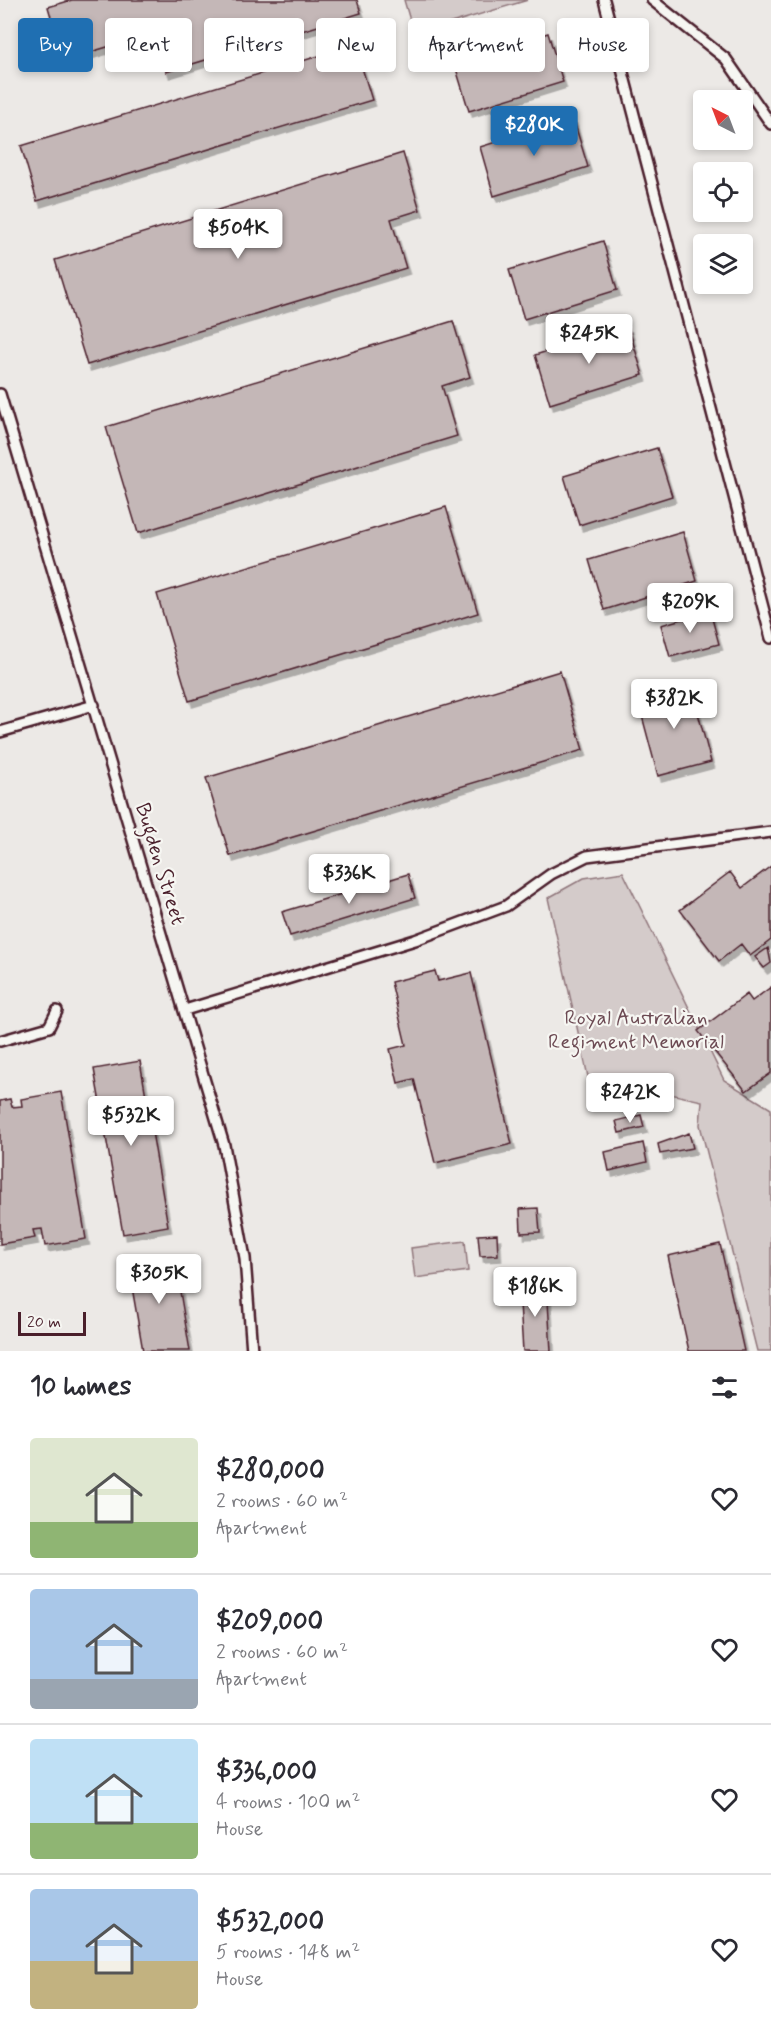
<!DOCTYPE html>
<meta charset="utf-8">
<style>
body{margin:0;font-family:Mynerve,sans-serif;background:#f7f7f7;color:#2b2b33;height:100vh;display:flex;flex-direction:column;font-size:22px;white-space:nowrap}
*{box-sizing:border-box;margin:0}
p{font-size:20px;color:#7c7c81}
.icon{flex:none;width:33px;height:33px;fill:none;stroke:currentColor;stroke-width:2;stroke-linecap:round;stroke-linejoin:round}
.map{position:relative;height:1351px;overflow:hidden}
.side{display:flex;flex-direction:column;background:#fff;flex:1}
.side>*{flex:none}
.guide{position:absolute;left:18px;top:18px;width:735px;height:54px;display:flex;gap:12px}
.needle{width:39px;rotate:318deg}
.tools{position:absolute;left:693px;top:90px;display:grid;gap:12px}
.tools a{display:grid;place-items:center;width:60px;height:60px;border-radius:6px;background:#fff;box-shadow:0 3px 9px #0003;font-size:30px}
.scale{position:absolute;left:18px;bottom:15px;width:68px;box-sizing:border-box;padding-left:6px;border:3px solid #4a1f2b;border-top:0;font-size:16px;line-height:21px;white-space:nowrap;color:#4a1f2b;-webkit-text-stroke:4px #f6f6f2;paint-order:stroke}
.price{position:absolute;translate:-50% -51px;padding:0 14px;border-radius:6px;background:#fff;color:#222;font-size:20px;line-height:39px;filter:drop-shadow(0 2px 3px #0008)}
.price::after{content:'';position:absolute;left:50%;top:36px;width:18px;height:14px;margin-left:-9px;background:inherit;clip-path:polygon(0 0,100% 0,50% 100%)}
.price.on{background:#1f6fb2;color:#fff}
ul{padding:0;list-style:none}
li{display:flex;align-items:center;gap:18px;height:150px;padding:0 30px}
li+li{border-top:2px solid #e1e1e2}
li span{display:grid;place-items:center;flex:none;width:168px;height:120px;border-radius:6px;color:#555}
li>.icon{margin-inline-start:auto}
span .icon{width:72px;height:72px;fill:#fffc;stroke-width:1}
li b{font-size:26px}
h2{display:flex;justify-content:space-between;align-items:center;height:72px;padding:0 30px;font-size:26px}
.tag{padding:0 21px;border-radius:6px;background:#fff;box-shadow:0 3px 9px #0003;font-size:21px;line-height:54px}
.tag.on{background:#1f6fb2;color:#fff}
.map>svg:first-child{display:block}
.green{fill:#d4cbca;stroke:#8f757a;stroke-width:1.5}
.building{fill:#c4b7b7;stroke:#4a1f2b;stroke-width:1.5;filter:url(#shadow)}
.lines{fill:none;stroke-linecap:round;stroke-linejoin:round}
.service-casing{stroke:#4a1f2b;stroke-width:14}
.service{stroke:#f6f6f2;stroke-width:9}
.labels{text-anchor:middle;dominant-baseline:central;stroke-width:4.5;stroke-linejoin:round;paint-order:stroke}
.street-label{font-size:21px;fill:#4a1f2b;stroke:#f6f6f2}
.park-label{font-size:21px;fill:#6c4a53;stroke:#f6f6f2}
</style>
<div class="map">
<svg width="771" height="1351" viewBox="0 0 771 1351">
<defs>
<filter id="shadow"><feDropShadow dx="3.5" dy="6" stdDeviation="0" flood-color="#0004"/></filter>
</defs>
<rect width="100%" height="100%" fill="#ece9e6"/>
<filter id="ink" filterUnits="userSpaceOnUse"><feTurbulence type="fractalNoise" baseFrequency=".0167" numOctaves="2"/><feDisplacementMap in="SourceGraphic" scale="12" xChannelSelector="R" yChannelSelector="G"/><feConvolveMatrix kernelMatrix="1 2 1 2 8 2 1 2 1" color-interpolation-filters="sRGB"/></filter>
<g filter="url(#ink)">
<path class="green" d="M404,0h124l-114,34z
M623,872l101,208 47,29v242h-14l-57,-226 2,-24 -54,-12 -55,10 -45,-201 36,-20z
M465,1241l3,30 -53,7 -4,-30z"/>
<path class="building" d="M72,0h285l4,13 -195,59 -12,-39 -90,27 -16,-53z
M548,33l15,49 -94,29 -15,-49z
M355,45l17,55 -335,101 -16,-55z
M573,118l15,49 -94,29 -14,-49z
M403,153l17,57 -29,9 15,49 -319,97 -32,-105z
M603,241l14,49 -93,29 -15,-49z
M453,321l17,56 -28,9 15,50 -319,97 -32,-106z
M628,326l15,49 -93,29 -15,-49z
M657,448l15,48 -93,29 -15,-49z
M446,507l32,106 -289,88 -32,-107z
M683,532l14,49 -93,29 -15,-50z
M710,611l9,33 -49,13 -9,-32z
M560,671l23,79 -353,106 -24,-78z
M690,683l21,79 -53,14 -21,-79z
M771,866v74l-21,16 -9,-12 -22,17 -39,-51 50,-38 12,16z
M408,874l7,24 -125,38 -8,-24z
M768,948l3,15 -7,5 -9,-11z
M435,971l3,10 33,-8 41,171 -77,19 -21,-84 -16,4 -8,-34 16,-4 -15,-63z
M771,987v86l-25,18 -48,-60 49,-37 5,7z
M140,1061l28,165 -45,8 -29,-165z
M61,1092l25,147 -41,7 -3,-17 -9,1 2,8 -35,6v-143l10,-2 2,8 10,-1 -1,-7z
M641,1115l3,12 -25,6 -3,-12z
M689,1133l4,15 -33,6 -2,-10z
M643,1143l4,19 -38,9 -4,-19z
M538,1208l2,24 -19,1 -1,-24z
M497,1234l1,21 -18,1 -2,-21z
M720,1244l24,107h-55l-21,-95z
M174,1256l16,95h-47l-15,-87z
M547,1285l4,66h-28l-4,-64z"/>
<g class="lines">
<g class="service-casing">
<path id="service" d="M604,0l167,638
M652,0l74,59 45,65
M0,394l224,751 21,113 7,93
M0,732l94,-27
M185,1010l230,-70 91,-34 45,-32 36,-18 184,-24
M0,1041l49,-14 8,-16"/>
</g>
<use href="#service" class="service"/>
</g>
</g>
<g class="labels">
<g class="street-label">
<text transform="translate(160 864) rotate(73)">Bugden Street</text>
</g>
<g class="park-label">
<text x="636" y="1018">Royal Australian<tspan x="636" dy="24">Regiment Memorial</tspan></text>
</g>
</g>
</svg>
<div class="tools">
<a><svg class="needle" viewBox="-14 -14 28 28"><path d="M0-13l5 13h-10z" fill="#e53935"/><path d="M0 13l5-13h-10z" fill="#7c7c81"/></svg></a>
<a><svg class="icon" aria-label="locate" viewBox="0 0 24 24"><circle cx="12" cy="12" r="6"/><path d="M12 2v4M12 18v4M2 12h4M18 12h4"/></svg></a>
<a><svg class="icon" aria-label="layers" viewBox="0 0 24 24"><path d="M12 4l9 5-9 5-9-5zM3 14l9 5 9-5"/></svg></a>
</div>
<div class="scale">20 m</div>
<b class="price on" style="left:534px;top:157px">$280K</b>
<b class="price" style="left:238px;top:260px">$504K</b>
<b class="price" style="left:589px;top:365px">$245K</b>
<b class="price" style="left:690px;top:634px">$209K</b>
<b class="price" style="left:674px;top:730px">$382K</b>
<b class="price" style="left:349px;top:905px">$336K</b>
<b class="price" style="left:630px;top:1124px">$242K</b>
<b class="price" style="left:131px;top:1147px">$532K</b>
<b class="price" style="left:159px;top:1305px">$305K</b>
<b class="price" style="left:535px;top:1318px">$186K</b>
<div class="guide">
<a class="tag on">Buy</a>
<a class="tag">Rent</a>
<a class="tag">Filters</a>
<a class="tag">New</a>
<a class="tag">Apartment</a>
<a class="tag">House</a>
</div>
</div>
<section class="side">
<h2>10 homes<svg class="icon" aria-label="filters" viewBox="0 0 24 24"><path d="M4 7h16M4 17h16"/><circle cx="9" cy="7" r="2"/><circle cx="15" cy="17" r="2"/></svg></h2>
<ul>
<li><span style="background:linear-gradient(#dfe7d0 70%,#8fb573 0)"><svg class="icon" aria-label="home" viewBox="0 0 24 24"><path d="M3 11l9-7 9 7M6 9v11h12V9"/></svg></span><div><b>$280,000</b><p>2 rooms · 60 m²</p><p>Apartment</p></div><svg class="icon" aria-label="heart" viewBox="0 0 24 24"><path d="M12 20l-8-8c-3-5 5-10 8-4 3-6 11-1 8 4z"/></svg></li>
<li><span style="background:linear-gradient(#a9c7e8 75%,#9aa5b1 0)"><svg class="icon" aria-label="home" viewBox="0 0 24 24"><path d="M3 11l9-7 9 7M6 9v11h12V9"/></svg></span><div><b>$209,000</b><p>2 rooms · 60 m²</p><p>Apartment</p></div><svg class="icon" aria-label="heart" viewBox="0 0 24 24"><path d="M12 20l-8-8c-3-5 5-10 8-4 3-6 11-1 8 4z"/></svg></li>
<li><span style="background:linear-gradient(#bfe0f5 70%,#8fb573 0)"><svg class="icon" aria-label="home" viewBox="0 0 24 24"><path d="M3 11l9-7 9 7M6 9v11h12V9"/></svg></span><div><b>$336,000</b><p>4 rooms · 100 m²</p><p>House</p></div><svg class="icon" aria-label="heart" viewBox="0 0 24 24"><path d="M12 20l-8-8c-3-5 5-10 8-4 3-6 11-1 8 4z"/></svg></li>
<li><span style="background:linear-gradient(#a9c7e8 60%,#c2b280 0)"><svg class="icon" aria-label="home" viewBox="0 0 24 24"><path d="M3 11l9-7 9 7M6 9v11h12V9"/></svg></span><div><b>$532,000</b><p>5 rooms · 148 m²</p><p>House</p></div><svg class="icon" aria-label="heart" viewBox="0 0 24 24"><path d="M12 20l-8-8c-3-5 5-10 8-4 3-6 11-1 8 4z"/></svg></li>
</ul>
</section>
